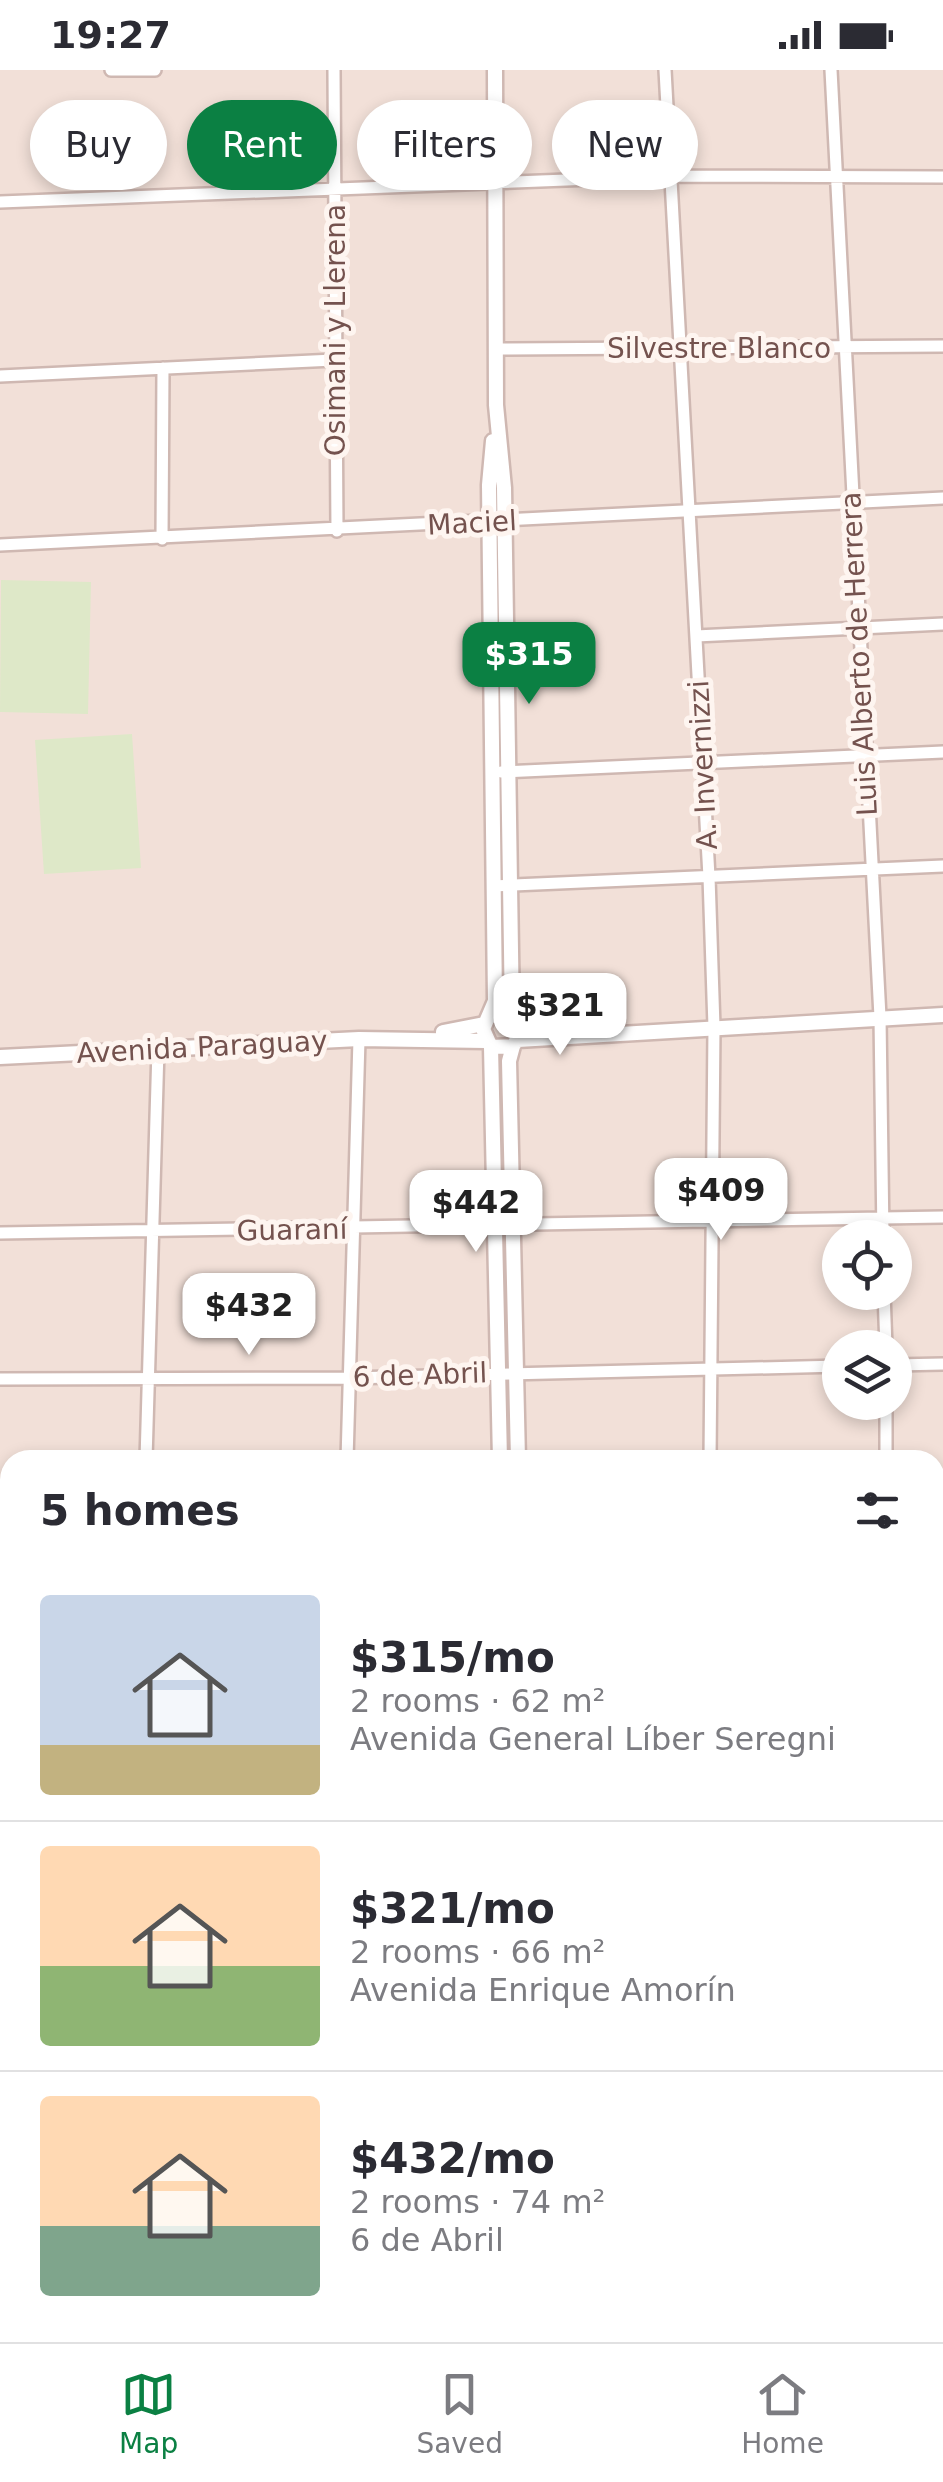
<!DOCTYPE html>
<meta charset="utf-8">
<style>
body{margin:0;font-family:"DejaVu Sans",sans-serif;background:#f2f2f3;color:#2b2b33;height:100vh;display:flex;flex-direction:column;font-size:38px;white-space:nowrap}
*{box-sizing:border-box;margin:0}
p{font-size:32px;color:#7c7c81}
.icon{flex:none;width:55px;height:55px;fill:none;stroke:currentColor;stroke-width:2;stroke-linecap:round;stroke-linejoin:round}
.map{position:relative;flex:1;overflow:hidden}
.drawer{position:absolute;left:0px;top:1380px;width:945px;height:892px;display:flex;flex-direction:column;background:#fff;border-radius:30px 30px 0 0;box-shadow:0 5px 15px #0003}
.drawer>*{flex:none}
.banner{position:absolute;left:30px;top:30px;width:885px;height:90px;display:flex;gap:20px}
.fabs{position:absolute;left:822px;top:1150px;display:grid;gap:20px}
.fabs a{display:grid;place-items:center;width:90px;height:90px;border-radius:50%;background:#fff;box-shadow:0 5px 15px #0003;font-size:50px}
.price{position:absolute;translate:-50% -85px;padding:0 22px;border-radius:20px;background:#fff;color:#222;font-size:32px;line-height:65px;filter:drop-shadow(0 2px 5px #0008)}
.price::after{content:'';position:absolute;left:50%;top:60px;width:30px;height:22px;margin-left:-15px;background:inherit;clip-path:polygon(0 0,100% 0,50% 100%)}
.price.on{background:#0b8043;color:#fff}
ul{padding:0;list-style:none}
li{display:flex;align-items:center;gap:30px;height:250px;padding:0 40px}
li+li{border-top:2px solid #e1e1e2}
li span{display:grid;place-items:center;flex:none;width:280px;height:200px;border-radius:10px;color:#555}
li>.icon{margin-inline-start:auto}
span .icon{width:120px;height:120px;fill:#fffc;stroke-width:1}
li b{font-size:42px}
h2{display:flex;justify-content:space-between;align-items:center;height:120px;padding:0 40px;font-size:42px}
.tag{padding:0 35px;border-radius:45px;background:#fff;box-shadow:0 5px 15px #0003;font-size:35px;line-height:90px}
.tag.on{background:#0b8043;color:#fff}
.status{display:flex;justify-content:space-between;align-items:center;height:70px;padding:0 50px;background:#fff;direction:ltr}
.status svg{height:28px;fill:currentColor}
.tabs{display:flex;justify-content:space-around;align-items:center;height:140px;border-top:2px solid #e1e1e2;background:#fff;font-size:28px;color:#7c7c81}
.tabs a{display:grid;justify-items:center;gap:5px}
.tabs .on{color:#0b8043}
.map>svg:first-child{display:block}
.residential{fill:#f2e0d8;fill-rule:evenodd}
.green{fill:#dee8c8}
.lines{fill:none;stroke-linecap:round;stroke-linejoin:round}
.stream{stroke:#a6d5d0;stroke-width:2.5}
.minor-casing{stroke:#cfb8b2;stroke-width:16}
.tertiary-casing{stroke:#cfb8b2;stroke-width:19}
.minor{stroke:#fff;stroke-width:11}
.tertiary{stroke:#fff;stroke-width:14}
.labels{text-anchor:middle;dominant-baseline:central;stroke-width:10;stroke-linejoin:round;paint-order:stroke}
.street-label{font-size:28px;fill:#74524e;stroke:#fef5f0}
</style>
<div class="status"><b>19:27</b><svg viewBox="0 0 49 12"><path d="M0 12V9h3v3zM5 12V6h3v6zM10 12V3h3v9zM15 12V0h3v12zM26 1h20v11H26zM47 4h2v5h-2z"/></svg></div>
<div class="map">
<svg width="943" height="2272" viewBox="0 0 943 2272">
<rect width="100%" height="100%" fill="#fbf0e9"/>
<path class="residential" d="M0,0h943v2272h-943zM840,1168h55v54h-55zM840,1278h55v54h-55zM10,1390h925v872h-925z"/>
<path class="green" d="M1,510l90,2 -3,132 -88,-2z
M132,664l9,134 -97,6 -9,-134z"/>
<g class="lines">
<path class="stream" d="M935,1682l8,4
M0,1831l10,-3"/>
<g class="minor-casing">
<path id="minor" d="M111,0h44
M334,0l3,461
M665,0l44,807 5,150 -4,433
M831,0l49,947 3,221
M0,132l670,-26 273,1
M496,279l447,-3
M0,306l334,-16
M162,469l1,-171
M0,475l943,-47
M696,566l247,-12
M501,702l442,-20
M493,816l450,-20
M0,1163l943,-16
M884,1222l2,56
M895,1295l48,-1
M0,1309l349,-1 491,-12
M886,1332v58
M146,1390l12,-411
M347,1390l12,-421
M0,1439h10
M935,1444h8
M0,1623l10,1
M935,1629h3
M935,1719l8,1
M935,1998l8,-1
M0,2010h10
M935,2172h8
M0,2184h10
M710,2262v10
M890,2262v10
M138,2272l1,-10
M330,2272v-10
M520,2272v-10"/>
</g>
<g class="tertiary-casing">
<path id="tertiary" d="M495,0l1,335 8,83 8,528
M491,946l16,-3 10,7 3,15 -7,11 -22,1 -8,-18 12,-28 -6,-516 4,-44
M517,950l16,7h32
M443,962l41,-8
M518,970l425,-25
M513,976l-4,15 9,399
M491,977l9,413
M0,987l359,-18 127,2
M0,1775l10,2
M0,1789l10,3
M935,1812h8
M935,1829h8"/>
</g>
<use href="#minor" class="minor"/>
<use href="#tertiary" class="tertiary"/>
</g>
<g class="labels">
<g class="street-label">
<text transform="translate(335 260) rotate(-90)">Osimani y Llerena</text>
<text x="719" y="278">Silvestre Blanco</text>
<text transform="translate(472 453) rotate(-3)">Maciel</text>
<text transform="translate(859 584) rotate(-93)">Luis Alberto de Herrera</text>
<text transform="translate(703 695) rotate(-93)">A. Invernizzi</text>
<text transform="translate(202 977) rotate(-3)">Avenida Paraguay</text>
<text transform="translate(292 1160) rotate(-1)">Guaraní</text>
<text transform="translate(420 1305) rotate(-2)">6 de Abril</text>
</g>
</g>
</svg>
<div class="fabs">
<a><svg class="icon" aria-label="locate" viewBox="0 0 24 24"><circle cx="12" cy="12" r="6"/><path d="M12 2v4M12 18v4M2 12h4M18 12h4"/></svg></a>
<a><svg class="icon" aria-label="layers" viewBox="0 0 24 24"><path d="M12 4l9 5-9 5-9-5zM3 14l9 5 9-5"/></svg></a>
</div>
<b class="price on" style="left:529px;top:637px">$315</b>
<b class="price" style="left:560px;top:988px">$321</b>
<b class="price" style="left:721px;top:1173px">$409</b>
<b class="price" style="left:476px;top:1185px">$442</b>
<b class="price" style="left:249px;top:1288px">$432</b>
<div class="banner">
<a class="tag">Buy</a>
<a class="tag on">Rent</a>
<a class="tag">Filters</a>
<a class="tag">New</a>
</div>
<section class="drawer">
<h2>5 homes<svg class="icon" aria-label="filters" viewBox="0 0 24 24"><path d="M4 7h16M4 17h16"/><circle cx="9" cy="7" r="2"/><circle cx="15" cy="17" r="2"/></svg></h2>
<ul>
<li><span style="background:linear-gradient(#c9d6e8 75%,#c2b280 0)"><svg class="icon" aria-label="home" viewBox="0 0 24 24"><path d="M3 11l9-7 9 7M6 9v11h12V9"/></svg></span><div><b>$315/mo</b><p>2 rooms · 62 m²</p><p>Avenida General Líber Seregni</p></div></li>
<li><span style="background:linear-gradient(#ffd9b3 60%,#8fb573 0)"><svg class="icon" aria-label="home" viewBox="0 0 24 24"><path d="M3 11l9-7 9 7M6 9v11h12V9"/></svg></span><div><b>$321/mo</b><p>2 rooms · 66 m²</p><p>Avenida Enrique Amorín</p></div></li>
<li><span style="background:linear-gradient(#ffd9b3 65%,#7fa58c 0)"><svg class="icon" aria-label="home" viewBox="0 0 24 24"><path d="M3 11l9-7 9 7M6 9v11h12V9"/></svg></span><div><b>$432/mo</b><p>2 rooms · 74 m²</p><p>6 de Abril</p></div></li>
</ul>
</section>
</div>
<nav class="tabs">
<a class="on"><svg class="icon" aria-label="map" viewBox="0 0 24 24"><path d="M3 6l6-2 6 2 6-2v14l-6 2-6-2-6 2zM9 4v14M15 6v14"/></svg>Map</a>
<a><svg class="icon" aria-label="saved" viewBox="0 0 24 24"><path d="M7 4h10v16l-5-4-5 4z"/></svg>Saved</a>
<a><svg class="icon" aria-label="home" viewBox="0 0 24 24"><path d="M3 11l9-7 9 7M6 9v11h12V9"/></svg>Home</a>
</nav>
